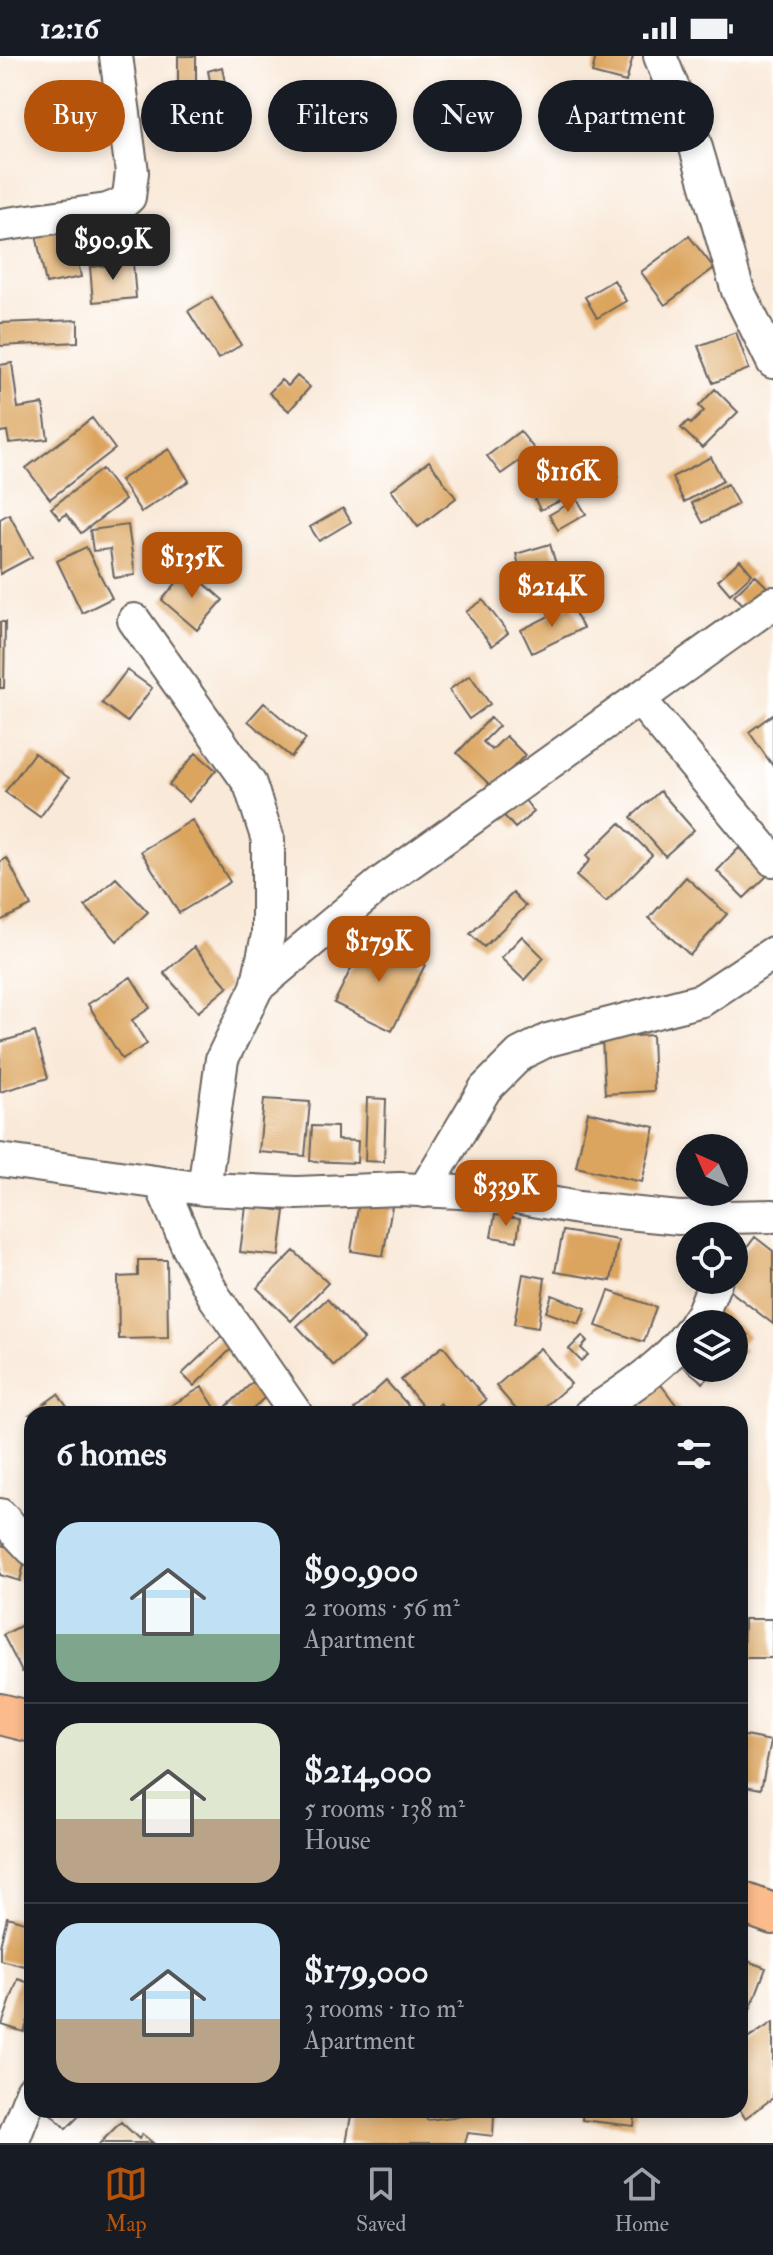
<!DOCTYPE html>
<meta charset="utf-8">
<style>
body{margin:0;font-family:"IM FELL Double Pica",serif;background:#20242c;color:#f1f3f6;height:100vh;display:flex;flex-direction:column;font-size:30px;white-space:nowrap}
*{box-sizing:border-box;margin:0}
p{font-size:26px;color:#9ea1a6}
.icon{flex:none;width:44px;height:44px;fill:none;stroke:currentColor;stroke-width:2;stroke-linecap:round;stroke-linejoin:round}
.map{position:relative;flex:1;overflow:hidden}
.side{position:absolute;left:24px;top:1350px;width:724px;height:712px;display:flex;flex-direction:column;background:#171b24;border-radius:24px;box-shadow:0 4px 12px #0003}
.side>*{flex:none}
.top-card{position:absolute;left:24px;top:24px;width:726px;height:72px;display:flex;gap:16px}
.needle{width:52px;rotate:315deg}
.buttons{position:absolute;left:676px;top:1078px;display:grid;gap:16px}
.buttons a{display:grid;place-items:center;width:72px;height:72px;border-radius:50%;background:#171b24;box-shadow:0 4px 12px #0003;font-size:40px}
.price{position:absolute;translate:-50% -68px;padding:0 18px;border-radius:16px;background:#b45309;color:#fff;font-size:26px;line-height:52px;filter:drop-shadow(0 2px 4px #0008)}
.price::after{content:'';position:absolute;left:50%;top:48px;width:24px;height:18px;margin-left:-12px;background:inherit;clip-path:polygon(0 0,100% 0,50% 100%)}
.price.current{background:#222;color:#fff}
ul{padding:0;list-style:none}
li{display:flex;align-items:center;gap:24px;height:200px;padding:0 32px}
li+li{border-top:2px solid #363941}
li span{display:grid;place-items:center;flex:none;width:224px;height:160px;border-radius:24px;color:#555}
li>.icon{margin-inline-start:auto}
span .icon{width:96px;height:96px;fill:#fffc;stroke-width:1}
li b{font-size:34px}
h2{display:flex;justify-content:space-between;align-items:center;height:96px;padding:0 32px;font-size:34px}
.tag{padding:0 28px;border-radius:36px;background:#171b24;box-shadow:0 4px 12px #0003;font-size:28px;line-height:72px}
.tag.current{background:#b45309;color:#fff}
.status{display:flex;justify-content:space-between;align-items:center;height:56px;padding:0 40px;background:#171b24;direction:ltr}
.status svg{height:22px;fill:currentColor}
.tabs{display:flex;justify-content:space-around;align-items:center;height:112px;border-top:2px solid #363941;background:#171b24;font-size:22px;color:#9ea1a6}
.tabs a{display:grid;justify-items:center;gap:4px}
.tabs .current{color:#b45309}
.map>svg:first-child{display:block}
.building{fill:#dca55f}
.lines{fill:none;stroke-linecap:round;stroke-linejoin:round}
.minor-casing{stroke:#69645e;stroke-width:36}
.major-casing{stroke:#69645e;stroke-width:44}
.minor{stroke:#fff;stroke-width:32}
.major{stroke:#fbbb8c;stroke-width:40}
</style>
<div class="status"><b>12:16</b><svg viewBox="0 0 49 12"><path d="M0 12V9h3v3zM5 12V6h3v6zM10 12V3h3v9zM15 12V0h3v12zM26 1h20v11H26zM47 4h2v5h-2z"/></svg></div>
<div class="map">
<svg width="773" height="2087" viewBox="0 0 773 2087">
<rect width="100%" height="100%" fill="#fff"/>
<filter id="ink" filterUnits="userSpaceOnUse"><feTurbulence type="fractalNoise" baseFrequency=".0125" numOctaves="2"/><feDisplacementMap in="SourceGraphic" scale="16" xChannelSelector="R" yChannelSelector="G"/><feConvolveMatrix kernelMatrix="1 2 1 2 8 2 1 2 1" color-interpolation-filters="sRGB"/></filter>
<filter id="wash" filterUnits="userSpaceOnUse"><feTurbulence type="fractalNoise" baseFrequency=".006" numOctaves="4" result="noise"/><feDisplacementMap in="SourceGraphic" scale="32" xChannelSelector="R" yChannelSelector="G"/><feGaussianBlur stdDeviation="1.8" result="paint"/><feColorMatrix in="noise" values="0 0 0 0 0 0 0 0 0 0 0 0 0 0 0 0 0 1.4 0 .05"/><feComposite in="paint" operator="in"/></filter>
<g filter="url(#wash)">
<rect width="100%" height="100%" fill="#f9e9d8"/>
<g id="blocks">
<path class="building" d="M178,0h18v28h-18z
M596,0h37l-7,26 -34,-9z
M222,11l4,21 -14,3 -4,-20z
M71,171l10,50 -35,7 -10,-50z
M689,180l25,32 -49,37 -24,-33z
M133,207l3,35 -43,4 -3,-35z
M614,224l12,21 -29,17 -12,-21z
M212,241l29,48 -23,14 -30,-48z
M78,264v22l-78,4v-23z
M736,276l13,37 -36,14 -15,-37z
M12,307l6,45 25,-4 5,35 -39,4 -2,-12 -7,1v-67z
M297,320l13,11 -21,24 -20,-18 12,-13 7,6z
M715,333l23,23 -36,36 -21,-20 7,-7 3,3 13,-13 -5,-5z
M92,362l23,31 -65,50 -24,-31z
M520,375l15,19 -34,24 -14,-18z
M169,393l20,32 -48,31 -21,-32z
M609,401l9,20 -36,18 -9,-21z
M711,401l12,24 -39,21 -12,-25z
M429,405l27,37 -38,29 -27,-37z
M102,413l23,31 -44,33 -15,-19 -6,5 -9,-11z
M558,423l9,19 -27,12 -9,-19z
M727,428l11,20 -35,19 -11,-20z
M577,443l9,15 -28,16 -9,-15z
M343,452l8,14 -32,19 -9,-14z
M9,458l23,43 -32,17v-55z
M128,469l7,50 -21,3 -4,-29 -17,2 -3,-21z
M550,488l8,27 -35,10 -7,-27z
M86,491l26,51 -30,15 -25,-52z
M740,504l12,14 -22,20 -12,-14z
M188,513l35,31 -26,30 -35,-30z
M755,519l12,12 -21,21 -12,-13z
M483,544l25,33 -16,13 -26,-34z
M571,549l12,23 -51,25 -11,-23z
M0,566h5l-1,66h-4z
M127,614l25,18 -25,34 -25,-19z
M470,619l20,29 -21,15 -20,-29z
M264,647l42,36 -15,18 -43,-36z
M773,658v52l-24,-34z
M490,662l9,8 -16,16 9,8 14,-14 19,19 -32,33 -36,-35z
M34,697l35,25 -29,39 -35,-25z
M196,697l20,17 -27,32 -20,-17z
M660,735l34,39 -29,26 -34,-39z
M521,739l13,17 -19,16 -14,-16z
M192,764l38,62 -51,31 -38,-62z
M620,767l32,32 -46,47 -30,-26 14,-16 -4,-4z
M739,792l28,28 -23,22 -27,-27z
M7,802l24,48 -31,15v-59z
M686,821l41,37 -37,41 -41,-37z
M116,822l32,34 -31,29 -32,-35z
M513,837l13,13 -42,41 -14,-13z
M367,880l58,29 -33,66 -58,-28z
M522,880l22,22 -20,22 -23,-22z
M194,891l34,40 -30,25 -34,-39z
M131,921l19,31 -18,12 15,24 -25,15 -34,-55z
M35,976l13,46 -48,14v-50z
M652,979l2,56 -49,3 -3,-56z
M367,1042l19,1 -2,63 -19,-1z
M264,1043l46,3 -5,54 -46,-4z
M588,1056l67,15 -13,55 -66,-15z
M312,1070l25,1v13l21,1 -1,22 -47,-2z
M359,1145l33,5 -9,50 -32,-5z
M246,1150l39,5 -6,45 -39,-4z
M495,1159l25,4 -3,22 -26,-4z
M563,1175l55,9 -7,41 -56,-9z
M755,1181l18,14v73l-53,-41 2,-3h12v-15z
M294,1195l34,32 -37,38 -34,-33z
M138,1204h29l1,78 -49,1 -1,-62 20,-1z
M523,1218l22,4 -7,50 -24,-4z
M609,1235l47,16 -12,35 -48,-16z
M552,1239l34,13 -7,16 -33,-12z
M327,1243l37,40 -30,27 -37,-40z
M716,1250l33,29 -9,11 5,4 -11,13v-39h-34z
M224,1278l11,11 -41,41 -12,-12z
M582,1280l5,5 -6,7 7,7 -7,6 -12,-12z
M690,1280v32h25l-12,15 -31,-26z
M443,1290l43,54 -17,14h-20l-9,-11 -12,10 -27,-33z
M540,1292l31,36 -35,30h-16l-24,-28z
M656,1322l27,36h-60l-6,-8z
M255,1324l13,14 -20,20h-14l-7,-8z
M386,1325l30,33h-58l-4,-4z
M202,1331l17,27h-62z
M58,1338l14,20h-42z
M0,1489l27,6 -7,30 -20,-6z
M744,1563h29l-1,39h-29z
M32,1564v47l-10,5 -19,-37z
M740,1679l31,6 -10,48 -21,-4z
M7,1861l25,7v44l-32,-8v-14z
M740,1902l26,10 -21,55 -5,-2z
M18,1923l14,5v25l-8,23 -22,-7z
M773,1966v76l-28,20 -5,-8v-66z
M47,2054h38l-19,19z
M352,2054h72l3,10 43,-5v-5h44l1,3 -21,3 -1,20 -25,-3 -3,10h-119z
M583,2054h53l-2,16 -52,-6z
M121,2066l18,17 3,-5 11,9h-53z"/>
</g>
</g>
<g filter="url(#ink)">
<use href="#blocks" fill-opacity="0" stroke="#69645e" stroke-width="2"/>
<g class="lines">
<g class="minor-casing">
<path id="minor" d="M660,0l34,85 44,150 35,71
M0,169l107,-15 13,-5 9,-8 3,-25 -16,-116
M134,564l116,164 18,56v95l-11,52 -35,72 -18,130
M640,644l133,160
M257,931l124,-104 392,-280
M0,1104l204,29 93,4 102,-4 100,5 79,14 101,10 94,-2
M161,1128l27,63 26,49 82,118
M424,1135l61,-102 35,-35 28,-14 154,-40 71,-47
M695,1268l7,-10 14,-34
M590,1358c37,-25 73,-47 100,-83
M0,1459l32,34
M12,2087l20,-52"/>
</g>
<g class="major-casing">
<path id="major" d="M0,1658l32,8
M740,1846l33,12"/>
</g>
<use href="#minor" class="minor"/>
<use href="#major" class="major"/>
</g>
</g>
</svg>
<div class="buttons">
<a><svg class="needle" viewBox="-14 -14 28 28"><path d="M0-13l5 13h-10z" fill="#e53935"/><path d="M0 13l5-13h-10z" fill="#9ea1a6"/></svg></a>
<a><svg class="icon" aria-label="locate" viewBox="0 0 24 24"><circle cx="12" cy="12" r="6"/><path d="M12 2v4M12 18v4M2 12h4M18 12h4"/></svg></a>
<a><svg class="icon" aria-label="layers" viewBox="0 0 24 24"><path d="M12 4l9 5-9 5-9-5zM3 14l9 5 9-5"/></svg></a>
</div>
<b class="price current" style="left:113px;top:226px">$90.9K</b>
<b class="price" style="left:568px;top:458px">$116K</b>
<b class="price" style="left:192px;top:544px">$135K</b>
<b class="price" style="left:552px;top:573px">$214K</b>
<b class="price" style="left:379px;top:928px">$179K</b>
<b class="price" style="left:506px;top:1172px">$339K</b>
<div class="top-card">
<a class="tag current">Buy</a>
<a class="tag">Rent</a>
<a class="tag">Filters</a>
<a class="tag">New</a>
<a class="tag">Apartment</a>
</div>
<section class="side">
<h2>6 homes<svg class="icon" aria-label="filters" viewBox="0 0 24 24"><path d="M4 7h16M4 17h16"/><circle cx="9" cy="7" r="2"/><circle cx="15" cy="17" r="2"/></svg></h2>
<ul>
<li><span style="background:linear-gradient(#bfe0f5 70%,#7fa58c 0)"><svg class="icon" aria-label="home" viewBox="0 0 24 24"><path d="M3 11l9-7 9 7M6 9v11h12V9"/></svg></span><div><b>$90,900</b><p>2 rooms · 56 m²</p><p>Apartment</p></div></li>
<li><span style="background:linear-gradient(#dfe7d0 60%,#b9a48a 0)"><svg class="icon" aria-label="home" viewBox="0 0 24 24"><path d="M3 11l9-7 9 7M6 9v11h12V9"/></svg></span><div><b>$214,000</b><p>5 rooms · 138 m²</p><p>House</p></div></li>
<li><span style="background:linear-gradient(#bfe0f5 60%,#b9a48a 0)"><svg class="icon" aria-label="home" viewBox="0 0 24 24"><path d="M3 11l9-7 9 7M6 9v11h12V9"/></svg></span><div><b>$179,000</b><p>3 rooms · 110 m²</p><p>Apartment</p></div></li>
</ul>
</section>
</div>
<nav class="tabs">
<a class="current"><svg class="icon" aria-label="map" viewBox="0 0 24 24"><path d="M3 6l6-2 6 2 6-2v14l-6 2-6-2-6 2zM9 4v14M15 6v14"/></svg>Map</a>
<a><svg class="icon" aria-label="saved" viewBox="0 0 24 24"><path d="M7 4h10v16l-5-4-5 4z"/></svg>Saved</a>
<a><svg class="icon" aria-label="home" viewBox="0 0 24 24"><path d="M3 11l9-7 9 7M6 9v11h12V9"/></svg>Home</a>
</nav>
